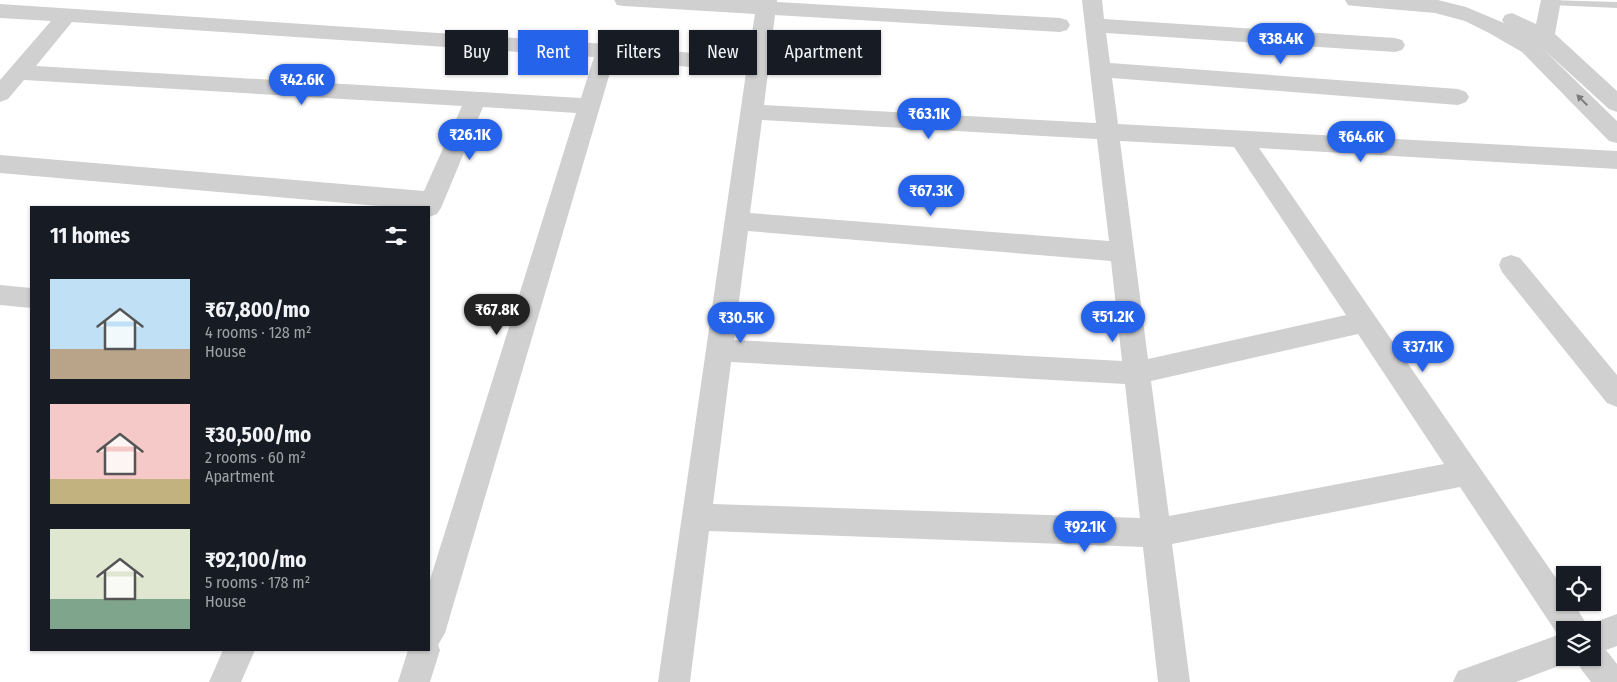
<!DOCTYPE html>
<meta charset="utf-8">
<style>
body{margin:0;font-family:"Fira Sans Condensed",sans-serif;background:#242831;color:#f1f3f6;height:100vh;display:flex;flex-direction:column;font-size:19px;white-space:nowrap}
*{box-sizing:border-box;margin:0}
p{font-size:16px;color:#9ea1a6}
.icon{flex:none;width:28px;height:28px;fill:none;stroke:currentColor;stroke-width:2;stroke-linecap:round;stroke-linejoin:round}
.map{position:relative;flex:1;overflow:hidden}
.panel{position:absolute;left:30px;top:206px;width:400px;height:445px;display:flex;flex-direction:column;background:#171b24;border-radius:0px;box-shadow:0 1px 4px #0004}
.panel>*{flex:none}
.guide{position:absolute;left:445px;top:30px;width:475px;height:45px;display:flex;gap:10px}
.buttons{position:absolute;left:1556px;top:566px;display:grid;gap:10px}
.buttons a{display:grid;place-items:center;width:45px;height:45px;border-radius:0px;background:#171b24;box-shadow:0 1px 4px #0004;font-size:25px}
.price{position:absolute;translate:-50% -42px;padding:0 11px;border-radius:18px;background:#2563eb;color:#fff;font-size:16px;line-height:32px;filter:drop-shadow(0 1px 2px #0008)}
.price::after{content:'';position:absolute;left:50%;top:30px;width:15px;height:11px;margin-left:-8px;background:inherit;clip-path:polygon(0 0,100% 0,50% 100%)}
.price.on{background:#222;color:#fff}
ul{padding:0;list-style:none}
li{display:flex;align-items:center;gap:15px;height:125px;padding:0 20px}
li span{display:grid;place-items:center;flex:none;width:140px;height:100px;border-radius:0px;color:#555}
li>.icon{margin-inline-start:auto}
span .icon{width:60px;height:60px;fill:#fffc;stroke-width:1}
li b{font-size:21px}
h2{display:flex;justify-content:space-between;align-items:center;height:60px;padding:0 20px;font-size:21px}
.tag{padding:0 18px;border-radius:0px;background:#171b24;box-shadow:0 1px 4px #0004;font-size:18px;line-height:45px}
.tag.on{background:#2563eb;color:#fff}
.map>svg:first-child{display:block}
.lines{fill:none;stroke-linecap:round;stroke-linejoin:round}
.lane{fill:#d0d0d0;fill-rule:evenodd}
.street{fill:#d0d0d0;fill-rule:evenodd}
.oneway{fill:#7a7a7a}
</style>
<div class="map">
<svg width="1617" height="682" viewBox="0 0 1617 682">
<rect width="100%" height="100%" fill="#fff"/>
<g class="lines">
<path class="lane" d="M1547,0l70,2v6l-66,-3 -4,-1z"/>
<path class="street" d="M614,0h163v2l283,16 7,2 3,5 -3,5 -7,2 -285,-17 -11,90 332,18 -14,-123h20l2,19 291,19 7,2 3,5 -3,5 -7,2 -289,-19 4,30 348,26 8,3 3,5 -3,5 -8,3 -346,-27 6,46 499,27v18l-358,-21 306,443v11h8l14,23 30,-11v32l-11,4 11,14v18h-26l-10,-13 -4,-10 -61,23h-63l5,-11 100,-36 -98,-148 -288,57 18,138h-32l-15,-135 -434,-16 -19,151h-32l88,-609 -132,-14 -169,574 -7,12 2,5 -10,32h-32l10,-32h21v-67l147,-470 -93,-6 -42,101 -4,6 -8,3v-9h-27l-402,-35v-18l424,36 38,-85 -438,-26 -16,19 -8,3v-22l51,-59 -51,-3v-14l606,40 142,15 7,-45 -131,-8 -7,-1zM72,22l522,35 -13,41 -545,-32zM762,120l335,19 12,102 -359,-28zM1120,141l114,6 112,168 -198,44zM748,231l363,30 11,100 -388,-21zM1358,334l86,130 -275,52 -18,-135zM731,362l394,22 15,134 -427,-14zM1565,630h27v28h-27z
M1345,0h93l28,7 38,16 -2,-3 3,-5 7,-2 24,11 5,-24h20l-6,34 62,57v21l-8,-3 -67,-61 75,73v22l-8,-2 -87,-89 -33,-19 -24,-12 -30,-8 -80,-7 -7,-1z
M1511,255l9,3 97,117v32l-10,-4 -105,-131 -3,-7 3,-7z
M0,285l31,3v20l-31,-3z
M223,650h32l-14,32h-32z"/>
</g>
<defs><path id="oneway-solid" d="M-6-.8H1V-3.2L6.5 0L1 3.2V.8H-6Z" transform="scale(1.25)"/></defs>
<use class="oneway" href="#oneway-solid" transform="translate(1582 100) rotate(-135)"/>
</svg>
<div class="buttons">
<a><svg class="icon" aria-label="locate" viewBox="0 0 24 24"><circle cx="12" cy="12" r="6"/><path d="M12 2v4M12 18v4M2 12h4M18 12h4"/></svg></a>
<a><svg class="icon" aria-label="layers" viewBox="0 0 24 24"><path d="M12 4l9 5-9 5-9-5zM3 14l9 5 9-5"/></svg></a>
</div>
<b class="price" style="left:1281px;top:65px">₹38.4K</b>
<b class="price" style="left:302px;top:106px">₹42.6K</b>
<b class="price" style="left:929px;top:140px">₹63.1K</b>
<b class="price" style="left:470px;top:161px">₹26.1K</b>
<b class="price" style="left:1361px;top:163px">₹64.6K</b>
<b class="price" style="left:931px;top:217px">₹67.3K</b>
<b class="price on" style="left:497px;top:336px">₹67.8K</b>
<b class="price" style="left:1113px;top:343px">₹51.2K</b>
<b class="price" style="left:741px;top:344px">₹30.5K</b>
<b class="price" style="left:1423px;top:373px">₹37.1K</b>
<b class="price" style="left:1085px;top:553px">₹92.1K</b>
<div class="guide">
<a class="tag">Buy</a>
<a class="tag on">Rent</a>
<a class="tag">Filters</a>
<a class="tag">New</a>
<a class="tag">Apartment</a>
</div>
<section class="panel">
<h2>11 homes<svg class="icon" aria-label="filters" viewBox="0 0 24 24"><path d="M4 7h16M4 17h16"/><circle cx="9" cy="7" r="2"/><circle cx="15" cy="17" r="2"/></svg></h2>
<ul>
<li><span style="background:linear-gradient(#bfe0f5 70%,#b9a48a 0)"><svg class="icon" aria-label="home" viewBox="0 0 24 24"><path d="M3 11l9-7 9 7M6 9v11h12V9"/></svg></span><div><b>₹67,800/mo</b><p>4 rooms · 128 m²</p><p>House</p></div></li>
<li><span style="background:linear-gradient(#f6c9c9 75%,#c2b280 0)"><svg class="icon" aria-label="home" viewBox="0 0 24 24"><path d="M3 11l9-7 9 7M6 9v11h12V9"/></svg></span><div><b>₹30,500/mo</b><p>2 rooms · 60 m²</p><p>Apartment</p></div></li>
<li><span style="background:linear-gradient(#dfe7d0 70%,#7fa58c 0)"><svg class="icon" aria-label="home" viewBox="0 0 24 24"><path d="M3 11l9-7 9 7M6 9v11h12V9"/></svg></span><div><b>₹92,100/mo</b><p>5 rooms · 178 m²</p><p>House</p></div></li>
</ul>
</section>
</div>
